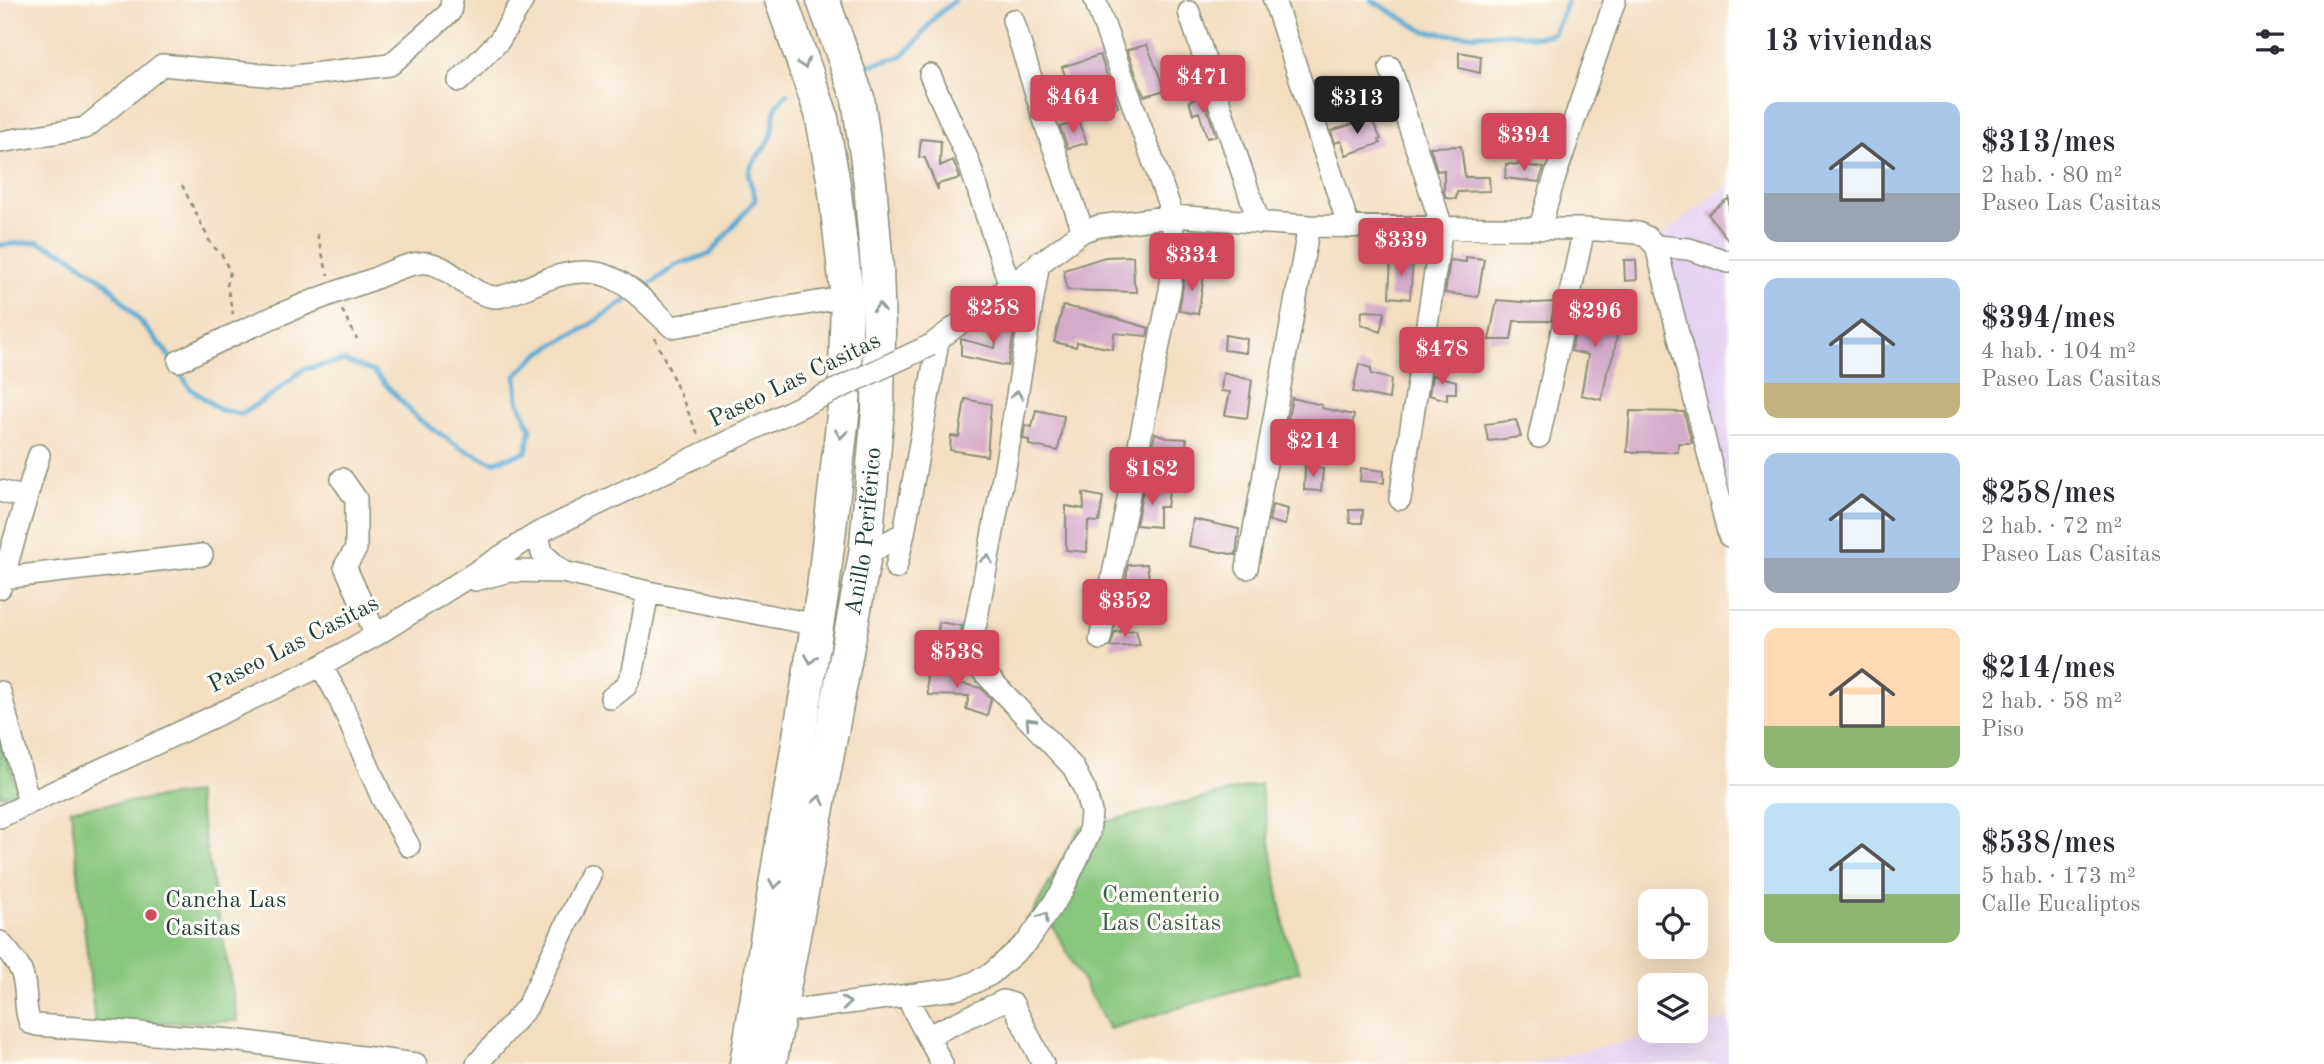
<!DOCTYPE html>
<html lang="es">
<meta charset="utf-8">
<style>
body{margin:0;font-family:"Old Standard TT",serif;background:#f7f7f7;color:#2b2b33;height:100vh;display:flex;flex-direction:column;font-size:26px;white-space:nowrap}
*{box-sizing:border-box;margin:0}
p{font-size:23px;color:#7c7c81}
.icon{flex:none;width:38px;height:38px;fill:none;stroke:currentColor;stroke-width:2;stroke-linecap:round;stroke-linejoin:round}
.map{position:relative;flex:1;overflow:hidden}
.panel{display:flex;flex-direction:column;background:#fff;width:595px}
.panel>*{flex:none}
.tools{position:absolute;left:1638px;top:889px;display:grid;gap:14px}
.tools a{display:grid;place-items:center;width:70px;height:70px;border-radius:14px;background:#fff;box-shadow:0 7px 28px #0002;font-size:35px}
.price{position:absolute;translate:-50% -60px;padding:0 16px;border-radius:7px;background:#d1495b;color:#fff;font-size:23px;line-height:46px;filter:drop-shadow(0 2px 4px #0008)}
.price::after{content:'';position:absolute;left:50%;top:42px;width:21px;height:16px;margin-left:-10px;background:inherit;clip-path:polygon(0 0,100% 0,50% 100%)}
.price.selected{background:#222;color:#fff}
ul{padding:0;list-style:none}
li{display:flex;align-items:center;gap:21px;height:175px;padding:0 35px}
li+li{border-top:2px solid #e1e1e2}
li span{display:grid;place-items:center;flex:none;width:196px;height:140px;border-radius:14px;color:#555}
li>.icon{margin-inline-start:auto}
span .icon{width:84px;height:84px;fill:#fffc;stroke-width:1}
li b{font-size:30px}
h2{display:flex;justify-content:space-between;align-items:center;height:84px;padding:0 35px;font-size:30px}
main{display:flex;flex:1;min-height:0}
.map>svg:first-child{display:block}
.built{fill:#e5d3f1}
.green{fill:#87c67d;stroke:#538258;stroke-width:2}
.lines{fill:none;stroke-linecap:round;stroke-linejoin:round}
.stream{stroke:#58aad3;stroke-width:5}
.building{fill:#d5abca}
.minor-casing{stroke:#898e7a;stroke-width:24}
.highway-casing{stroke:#898e7a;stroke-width:35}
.path{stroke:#898e7a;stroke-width:2.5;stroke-dasharray:5 5;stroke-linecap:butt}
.minor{stroke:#fff;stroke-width:21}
.highway{stroke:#fff;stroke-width:32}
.minor-bridge-casing{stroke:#898e7a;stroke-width:24;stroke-linecap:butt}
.minor-bridge{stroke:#fff;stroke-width:21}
.oneway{stroke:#8f9e9a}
.poi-dot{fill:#d1495b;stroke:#fdfcf7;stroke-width:2.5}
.labels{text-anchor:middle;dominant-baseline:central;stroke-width:6;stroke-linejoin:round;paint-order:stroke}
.street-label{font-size:24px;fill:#1f3d34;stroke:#fdfcf7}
.park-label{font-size:24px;fill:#395f46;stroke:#fdfcf7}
.poi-label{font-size:24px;fill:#1f3d34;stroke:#fdfcf7;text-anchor:start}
</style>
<main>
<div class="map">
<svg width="1729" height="1064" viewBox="0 0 1729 1064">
<rect width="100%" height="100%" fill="#fdfcf7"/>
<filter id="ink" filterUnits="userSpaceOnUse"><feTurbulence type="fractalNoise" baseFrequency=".0143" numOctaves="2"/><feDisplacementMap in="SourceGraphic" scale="14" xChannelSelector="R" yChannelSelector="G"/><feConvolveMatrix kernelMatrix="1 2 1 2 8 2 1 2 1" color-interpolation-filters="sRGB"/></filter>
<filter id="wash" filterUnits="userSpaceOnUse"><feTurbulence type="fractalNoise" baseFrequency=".00686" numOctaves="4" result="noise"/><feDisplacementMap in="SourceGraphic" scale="28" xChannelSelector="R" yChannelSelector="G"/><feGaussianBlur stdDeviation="1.57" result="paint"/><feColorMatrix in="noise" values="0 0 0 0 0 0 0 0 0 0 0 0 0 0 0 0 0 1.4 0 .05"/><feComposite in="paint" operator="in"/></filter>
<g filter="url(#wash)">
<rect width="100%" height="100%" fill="#f3dec0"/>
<path class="built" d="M1729,184v318l-69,-265z
M1729,1019v45h-204l149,-33h22v-5z"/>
<path class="green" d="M0,735l17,56 -17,5z
M1260,784l26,152 14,35 -191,58 -59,-108 -17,-9 47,-84z
M196,793l42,228 -143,3 -24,-215z"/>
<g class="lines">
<path class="stream" d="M1371,0l53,31 32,4 55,-2 23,4 18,-3 8,-14 7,-20
M861,67l39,-10 14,-12 22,-29 19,-16
M0,245l38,-3 29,12 40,29 60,70 23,35 30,22 21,4 31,-19 32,-26 40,-8 30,11 43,46 44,30 32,14 33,-10 5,-23 -13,-29 -2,-24c22,-25 35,-30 64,-45 18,-10 33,-24 52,-34
M640,292l36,-27 34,-11 45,-54c0,-9 -7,-18 -6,-27 2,-13 15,-22 21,-34 10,-18 -6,-23 17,-45"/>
</g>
<g id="blocks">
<path class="building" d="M1147,45l18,45 -21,6 -17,-46z
M1459,52l22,4 -1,17 -21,-5z
M1100,55l18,52 -37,13 -19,-53z
M1326,77l8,17 -14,4 -6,-18z
M1203,96l13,40 -9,2 -8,-26 -6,2 -4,-13z
M1371,118l10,21 -2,1 2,3 -35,12 -4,-12 -1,-2 -6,2 -4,-12z
M1078,121l9,22 -19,5 -8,-21z
M921,139l20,2 -1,25 13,-6 7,18 -22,6v6l-13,-32 -6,-1z
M1461,146l4,31h24l1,14 -33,1 -1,7 -10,-1 -2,-7v-21l-7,1 -7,-24z
M1506,164l16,1 22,3 -5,14 -34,-4z
M1729,198v43l-21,-27z
M1133,256l1,26 3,10 -70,-2 -3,-20 41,-13z
M1391,257l22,3 -3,39 -21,-2z
M1466,257l18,2 -6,38 -33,-4 5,-33 16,2z
M1624,260h12l1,20 -12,1z
M1185,273l19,3 -6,38 -19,-3z
M1497,300l38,3 20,-1 -4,19h-37l-3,19h-22z
M1581,305l11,2v5l12,3 -1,4 16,4 -5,30 -7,19 -5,28 -21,-5 7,-40 -17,-4z
M1063,306l28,5 58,17 -2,8 -33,-3 -1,16 -36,-7 -1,5 -22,-5z
M1362,311l23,1 -5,20 -19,-8z
M1000,317l16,4 -8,45 -47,-10v-17l34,9z
M1225,335l22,4 -1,14 -22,-3z
M1359,364l12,4v6l20,5 -2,20 -36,-7z
M1223,373l29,7 -5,38 -22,-3 5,-23 -9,-1z
M1432,375l24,6v12h-9v7l-18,-5z
M1292,398l30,7 -1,3 33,7 -2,12 -30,-1 -7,31 -34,-5z
M965,399l26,5 -4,52 -37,-6 1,-14 8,1z
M1036,410l28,6 -6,35 -29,-6v-5l-6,-1 2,-14 7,2z
M1630,411l54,1 8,31h-14v9h-51z
M1516,420l5,17 -33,4 -3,-17z
M1155,433l13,5 19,1 -4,22 -32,-8z
M1305,465l18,4 -2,22 -17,-1z
M1361,468l23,3v12l-24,-2z
M1143,489l26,2 -2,16h-8v20l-23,-2z
M1083,493l20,4 -4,25 -11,-1 -1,31 -21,-2v-44l18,3z
M1272,505l16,4 -3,16 -16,-4z
M1349,510h14l-1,13h-12z
M1193,519l46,10 -3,26 -47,-9z
M1147,564l3,21 -25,2 3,-22z
M939,622l23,4 -2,24 -24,-2z
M1136,630l4,15 -30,2 5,-15z
M956,667l-1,15 26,6 10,11 -4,17 -21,-7 3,-13 -41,-1 -2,-24z"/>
</g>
</g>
<g filter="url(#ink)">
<use href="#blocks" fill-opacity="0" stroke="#898e7a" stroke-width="2"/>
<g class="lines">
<g class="minor-casing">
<path id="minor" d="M1095,0l78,216v49l-3,25 -70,349
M1274,0l75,227
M1189,12l70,211
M1013,20l33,106 37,105
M1390,67l52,160 -42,272
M930,75l38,85 42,126
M459,81l40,-40 24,-41
M0,142l85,-14 77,-63 124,12 104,-12 60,-53 2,-12
M1540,227l12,-41 63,-186
M1656,246l73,290
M1656,246l33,3 40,13
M931,345l152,-114 16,-5 74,-10 136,10 275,3 54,4 9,4 9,9
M179,361c62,-31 125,-59 192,-81 15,-6 34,-16 50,-17 27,-3 49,35 77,34 12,-1 38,-14 50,-18 61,-22 83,10 124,48l175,-30
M1539,437l45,-208
M342,479l14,20v50l-11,17 31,69
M0,491l26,7
M538,533l4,20 21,19
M865,555l39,-22 34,-191
M896,568l8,-35
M1247,568l62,-342
M3,578l199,-23
M475,580l35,-9 53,1 85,20 169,33
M0,588l39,-133
M321,666l17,30 44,102 27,48
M0,692l29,111
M611,698l15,-12 7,-15 15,-79
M0,817l321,-151 55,-31 162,-102 276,-133
M0,942c10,12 22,24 24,40 3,14 0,27 6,41l7,2 195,15 184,24
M907,996c10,24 24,45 35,68
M779,1012l177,-23 17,-6 18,-9 37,-33 34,-50 27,-57 2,-22 -6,-22 -12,-23 -93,-99 -8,-24 34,-182 33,-200
M928,1036l75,-35 10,3 30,60
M477,1064l50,-57 63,-132"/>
</g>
<g class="highway-casing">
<g id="highway">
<path d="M746,1064l77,-475 21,-182 3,-110 -13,-113 -13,-71 -40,-113"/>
<path id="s1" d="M770,1064l95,-509 13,-144 1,-79 -2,-64 -7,-85 -12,-85 -35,-98"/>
</g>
</g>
<path class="path" d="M182,185l30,61 9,7 9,19 -3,14 6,28
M317,234l11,41
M342,310l15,29
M655,338l43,96"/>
<use href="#minor" class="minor"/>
<use href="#highway" class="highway"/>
<g class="minor-bridge-casing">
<path id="minor-bridge" d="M814,400l117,-55"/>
</g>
<use href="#minor-bridge" class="minor-bridge"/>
</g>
<defs><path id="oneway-chevron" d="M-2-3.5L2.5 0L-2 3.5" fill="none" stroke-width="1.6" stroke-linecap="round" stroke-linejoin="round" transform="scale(1.75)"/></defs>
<g class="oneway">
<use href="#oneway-chevron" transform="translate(804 64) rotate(71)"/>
<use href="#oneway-chevron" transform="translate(879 308) rotate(-92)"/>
<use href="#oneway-chevron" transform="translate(1017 395) rotate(-81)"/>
<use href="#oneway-chevron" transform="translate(841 434) rotate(97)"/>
<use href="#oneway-chevron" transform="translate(987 559) rotate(-79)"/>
<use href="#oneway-chevron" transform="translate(811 659) rotate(99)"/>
<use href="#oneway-chevron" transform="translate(1030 722) rotate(-134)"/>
<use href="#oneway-chevron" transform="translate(819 800) rotate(-79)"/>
<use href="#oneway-chevron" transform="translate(775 884) rotate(99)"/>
<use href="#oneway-chevron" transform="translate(1044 917) rotate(-56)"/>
<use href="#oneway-chevron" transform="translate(846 1003) rotate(-6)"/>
</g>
</g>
<circle class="poi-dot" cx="151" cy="915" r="7"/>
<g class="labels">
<g class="street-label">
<text transform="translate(795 381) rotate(-26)">Paseo Las Casitas</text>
<text stroke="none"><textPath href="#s1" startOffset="541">Anillo Periférico</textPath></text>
<text transform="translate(294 645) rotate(-27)">Paseo Las Casitas</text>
</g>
<g class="park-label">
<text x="1161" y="896">Cementerio<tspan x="1161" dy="28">Las Casitas</tspan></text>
</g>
<g class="poi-label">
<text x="165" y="901">Cancha Las<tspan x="165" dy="28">Casitas</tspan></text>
</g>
</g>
</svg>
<div class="tools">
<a><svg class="icon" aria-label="locate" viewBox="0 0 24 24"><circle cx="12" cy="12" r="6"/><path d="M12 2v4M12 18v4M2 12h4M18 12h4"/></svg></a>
<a><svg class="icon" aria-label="layers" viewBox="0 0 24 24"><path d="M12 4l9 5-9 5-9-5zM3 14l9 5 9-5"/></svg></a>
</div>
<b class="price" style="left:1203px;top:115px">$471</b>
<b class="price" style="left:1073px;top:135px">$464</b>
<b class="price selected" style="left:1357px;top:136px">$313</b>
<b class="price" style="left:1524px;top:173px">$394</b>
<b class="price" style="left:1401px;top:278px">$339</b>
<b class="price" style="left:1192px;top:293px">$334</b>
<b class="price" style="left:993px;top:346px">$258</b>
<b class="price" style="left:1595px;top:349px">$296</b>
<b class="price" style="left:1442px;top:387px">$478</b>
<b class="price" style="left:1313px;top:479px">$214</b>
<b class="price" style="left:1152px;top:507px">$182</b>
<b class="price" style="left:1125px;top:639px">$352</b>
<b class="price" style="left:957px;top:690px">$538</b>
</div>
<section class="panel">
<h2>13 viviendas<svg class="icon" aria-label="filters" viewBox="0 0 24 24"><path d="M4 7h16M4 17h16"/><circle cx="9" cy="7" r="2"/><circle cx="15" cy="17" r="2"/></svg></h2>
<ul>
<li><span style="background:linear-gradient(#a9c7e8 65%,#9aa5b1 0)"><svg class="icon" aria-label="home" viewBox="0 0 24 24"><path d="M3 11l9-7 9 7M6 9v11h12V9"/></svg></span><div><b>$313/mes</b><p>2 hab. · 80 m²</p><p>Paseo Las Casitas</p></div></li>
<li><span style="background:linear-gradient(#a9c7e8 75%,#c2b280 0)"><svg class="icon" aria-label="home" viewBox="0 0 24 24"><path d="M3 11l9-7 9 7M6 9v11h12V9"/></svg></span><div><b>$394/mes</b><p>4 hab. · 104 m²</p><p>Paseo Las Casitas</p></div></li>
<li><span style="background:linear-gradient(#a9c7e8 75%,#9aa5b1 0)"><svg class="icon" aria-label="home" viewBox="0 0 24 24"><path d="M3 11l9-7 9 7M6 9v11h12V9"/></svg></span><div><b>$258/mes</b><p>2 hab. · 72 m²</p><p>Paseo Las Casitas</p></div></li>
<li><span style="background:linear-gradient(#ffd9b3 70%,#8fb573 0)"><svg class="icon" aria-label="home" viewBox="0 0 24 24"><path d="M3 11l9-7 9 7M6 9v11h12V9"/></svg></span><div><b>$214/mes</b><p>2 hab. · 58 m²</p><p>Piso</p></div></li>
<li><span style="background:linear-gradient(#bfe0f5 65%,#8fb573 0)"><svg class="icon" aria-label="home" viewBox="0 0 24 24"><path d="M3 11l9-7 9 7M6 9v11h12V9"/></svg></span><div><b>$538/mes</b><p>5 hab. · 173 m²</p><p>Calle Eucaliptos</p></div></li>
</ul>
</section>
</main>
